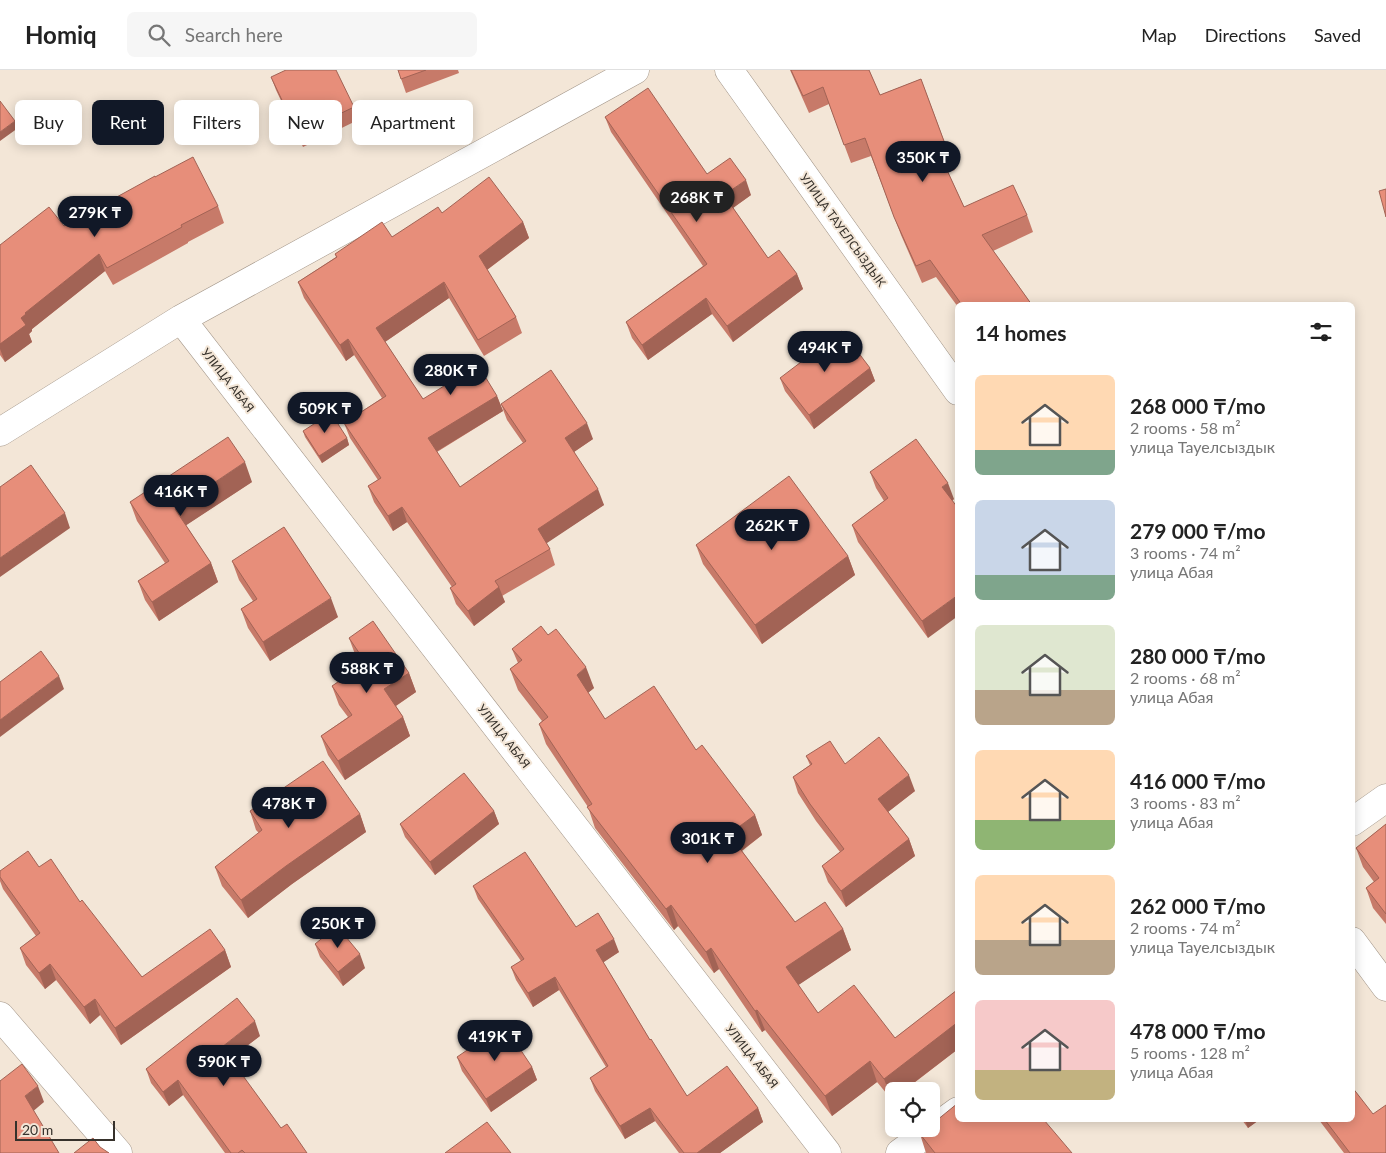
<!DOCTYPE html>
<meta charset="utf-8">
<style>
body{margin:0;font-family:Lato,sans-serif;background:#f6f6f6;color:#222;height:100vh;display:flex;flex-direction:column;font-size:19px;white-space:nowrap}
*{box-sizing:border-box;margin:0}
p{font-size:16px;color:#767676}
.icon{flex:none;width:28px;height:28px;fill:none;stroke:currentColor;stroke-width:2;stroke-linecap:round;stroke-linejoin:round}
.map{position:relative;flex:1;overflow:hidden}
.drawer{position:absolute;left:955px;top:232px;width:400px;height:820px;display:flex;flex-direction:column;background:#fff;border-radius:8px;box-shadow:0 2px 12px #0003}
.drawer>*{flex:none}
.top-card{position:absolute;left:15px;top:30px;width:475px;height:45px;display:flex;gap:10px}
.buttons{position:absolute;left:885px;top:1012px;display:grid;gap:10px}
.buttons a{display:grid;place-items:center;width:55px;height:55px;border-radius:8px;background:#fff;box-shadow:0 2px 12px #0003;font-size:25px}
.scale{position:absolute;left:15px;bottom:12px;width:100px;box-sizing:border-box;padding-left:5px;border:2px solid #36312b;border-top:0;font-size:14px;line-height:18px;white-space:nowrap;color:#36312b;-webkit-text-stroke:4px #f3e6d7;paint-order:stroke}
.price{position:absolute;translate:-50% -42px;padding:0 11px;border-radius:18px;background:#111827;color:#fff;font-size:16px;line-height:32px;filter:drop-shadow(0 1px 2px #0008)}
.price::after{content:'';position:absolute;left:50%;top:30px;width:15px;height:11px;margin-left:-8px;background:inherit;clip-path:polygon(0 0,100% 0,50% 100%)}
.price.current{background:#222;color:#fff}
ul{padding:0;list-style:none}
li{display:flex;align-items:center;gap:15px;height:125px;padding:0 20px}
li span{display:grid;place-items:center;flex:none;width:140px;height:100px;border-radius:8px;color:#555}
li>.icon{margin-inline-start:auto}
span .icon{width:60px;height:60px;fill:#fffc;stroke-width:1}
li b{font-size:21px}
h2{display:flex;justify-content:space-between;align-items:center;height:60px;padding:0 20px;font-size:21px}
.tag{padding:0 18px;border-radius:8px;background:#fff;box-shadow:0 2px 12px #0003;font-size:18px;line-height:45px}
.tag.current{background:#111827;color:#fff}
header{display:flex;align-items:center;gap:30px;box-sizing:border-box;height:70px;padding:0 25px;background:#fff;border-bottom:1px solid #e0e0e0}
header strong{font-size:24px}
nav{display:flex;gap:28px;margin-inline-start:auto;font-size:18px}
.search{width:350px;height:45px;background:#f6f6f6;display:flex;align-items:center;gap:12px;box-sizing:border-box;padding:0 18px;border-radius:8px;color:#767676;font-size:19px}
.map>svg:first-child{display:block}
.lines{fill:none;stroke-linecap:round;stroke-linejoin:round}
.minor-casing{stroke:#a29588;stroke-width:29}
.minor{stroke:#fff;stroke-width:28}
.wall{fill:#c77a69}
.shaded-wall{fill:#a26355}
.building{fill:#e78e7a;stroke:#a26355}
.labels{text-anchor:middle;dominant-baseline:central;stroke-width:4;stroke-linejoin:round;paint-order:stroke}
.street-label{font-size:12px;fill:#36312b;stroke:#f3e6d7}
</style>
<header>
<strong>Homiq</strong>
<div class="search"><svg class="icon" aria-label="search" viewBox="0 0 24 24"><circle cx="10" cy="10" r="6"/><path d="M15 15l6 6"/></svg>Search here</div>
<nav><a>Map</a><a>Directions</a><a>Saved</a></nav>
</header>
<div class="map">
<svg width="1386" height="1083" viewBox="0 0 1386 1083">
<rect width="100%" height="100%" fill="#f3e6d7"/>
<g class="lines">
<g class="minor-casing">
<path id="minor" d="M729,0l229,321
M181,249l646,834
M0,362l181,-113 454,-249
M1352,752l34,-24
M1352,871l34,46
M0,946l118,137
M900,1083l58,-42"/>
</g>
<use href="#minor" class="minor"/>
</g>
<path class="wall" d="M398,0h60l1,3 -53,20z
M790,0h79l11,25 41,-16 34,91 -7,2 16,35 63,8 6,17 -40,19 39,54h-74v2l-22,-30 -14,6 -21,-48 -30,-79 -20,7 -22,-59 -20,9z
M271,7l83,30 4,13 -55,27 -27,-57z
M605,47l102,57 44,21 -18,13 35,50 29,16 6,15 -70,53 -21,-28 -64,46 -16,-22 -6,-16 77,-56 -92,-134z
M155,107l63,29 6,17 -36,19v1l-75,42 -8,-14 -73,58v2l-3,3 3,8 -27,20 -5,-7v-110l64,-19z
M442,143l81,9 6,16 -42,32 29,47 6,16 -38,23 -35,-58 -64,44 38,57 74,-3 6,15 -66,41 23,35 63,-44 -16,-23 -6,-16 92,35 -19,13 30,53 -58,38 4,6 5,16 -53,31 3,6 -31,24 -18,-22 -6,-16 2,-1 -45,-65 -14,9 -19,-29 -6,-16 10,-6 -28,-42 -6,-15 38,-25 -28,-43 -8,6 -42,-63 -6,-16 38,-25 -1,-3 57,-17z
M870,298l5,13 -61,48 -29,-38 -5,-13z
M303,361l44,7 2,7 -27,18 -17,-26z
M870,402l84,27 -2,2 -24,137 -70,-96 -6,-17 32,-24 -8,-13z
M252,412l-66,43 25,38 7,19 -59,39 -14,-21 -7,-19 27,-18 -28,-42 -7,-19z
M696,475l152,11 7,19 -93,69 -59,-80z
M232,491l106,56 -68,44 -22,-33 -7,-19 12,-8 -14,-21z
M548,565l46,53 -6,5 17,26 91,31 59,65 7,20 -20,16 53,71 48,7 8,21 -53,35 20,28 77,25 63,-48v59l-66,51 -15,-18 -45,34 -67,-86 -3,2 -43,-63 -5,4 -36,-47 -4,4 -79,-102 -7,-21 -42,-63 -7,-20 3,-3 -24,-31 -8,-21 8,-6 -6,-14z
M349,568l60,35 7,19 -20,14 7,11 7,19 -65,44 -17,-25 -7,-19 27,-19 -9,-12 -7,-19 30,-20 -6,-9z
M806,686l39,8 70,27 -27,21 21,27 6,17 -69,51 -18,-25 -6,-16 18,-14 -24,-31 -18,-28 -5,-16 17,-12z
M250,741l110,3 6,18 -74,52 -44,34 -26,-32 -7,-19 44,-34 -3,-3z
M494,741l5,13 -64,51 -30,-38 -5,-13z
M1386,754v100l-13,-16 -7,-20 8,-6 -11,-15 -7,-19z
M39,797l41,35 62,75 83,-27 6,17 -110,78 -21,-30 -10,9 -34,-44 -11,9 -19,-24 -6,-17 16,-12 -33,-47 -3,-8v-10z
M473,816l103,41 43,25 -16,10 47,78 37,56 71,12 5,14 -43,31h-41l-24,-32 -30,18 -30,-48 -5,-13 16,-11 -47,-77 -26,17 -17,-27 -5,-13 10,-6 -43,-62z
M315,874l50,24 -22,18 -23,-29z
M260,966l-30,23 51,69 26,25h-82l-42,-58 -14,11 -18,-23 -5,-14z
M457,987l75,10 5,13 -46,32 -29,-41z
M1242,1050h17l-11,8z
M1319,1050h33l34,33h-42z
M920,1064l152,19h-146z"/>
<path class="shaded-wall" d="M15,51l3,7 -18,13v-9z
M746,110l5,15 -21,15 -6,-15z
M523,152l6,16 -45,34 -5,-16z
M99,184l6,17 -73,58v2l-3,3 3,8 -27,20 -5,-13v-5l25,-31z
M797,204l6,15 -70,53 -6,-16z
M444,212l5,16 -67,46 -6,-16z
M706,228l6,16 -64,46 -6,-15z
M348,269l6,16 -8,6 -6,-16z
M870,298l5,13 -61,48 -5,-14z
M497,326l6,15 -69,42 -6,-15z
M587,353l6,16 -22,15 -6,-16z
M347,368l2,7 -27,18 -3,-7z
M245,392l7,20 -70,46 -7,-19z
M948,413l6,16 -6,4 -6,-16z
M598,419l6,16 -60,40 -6,-16z
M402,437l5,15 -14,9 -5,-15z
M65,443l5,15 -70,49v-19z
M848,486l7,19 -93,69 -7,-19z
M211,493l7,19 -59,39 -7,-19z
M499,517l6,15 -31,24 -6,-15z
M958,525v21l-30,22 -6,-17z
M331,528l7,19 -68,44 -7,-19z
M586,597l8,21 -10,8 -7,-21z
M409,603l7,19 -25,17 -7,-20z
M59,606l5,13 -64,48v-17z
M403,647l7,19 -65,44 -7,-19z
M909,705l6,16 -31,24 -6,-16z
M494,741l5,13 -64,51 -5,-13z
M360,744l6,18 -74,52 -44,34 -7,-18 45,-34z
M755,745l7,20 -26,20 -7,-21z
M909,769l6,17 -69,51 -5,-16z
M671,835l7,21 -4,4 -8,-21z
M843,859l8,21 -57,38 -8,-21z
M614,869l5,13 -18,12 -5,-14z
M711,878l8,21 -5,4 -8,-21z
M225,880l6,17 -110,78 -6,-17z
M360,884l5,14 -22,18 -5,-14z
M50,894l6,16 -11,9 -6,-16z
M555,907l4,13 -26,17 -5,-14z
M95,929l5,16 -10,9 -6,-17z
M757,940l8,20 -3,2 -7,-21z
M255,951l5,15 -33,25 -5,-14z
M958,952v27l-55,42h-9v7l-2,2 -8,-21z
M870,991l7,21 -45,34 -7,-20z
M532,997l5,13 -46,32 -5,-13z
M178,1010l5,15 -14,11 -6,-14z
M38,1016l6,16 -13,11 -6,-17z
M650,1038l5,13 -30,18 -5,-13z
M758,1038l5,14 -43,31h-23z
M1245,1050h14l-11,8z"/>
<path class="building" d="M286,0h50l18,37 -56,27 -27,-57z
M398,0h28l-25,9z
M791,0h78l11,25 41,-16 27,73 -8,3 24,52 49,-22 14,30 -45,20 50,70h-70l-32,-45 -14,6 -22,-49 -29,-79 -21,7 -21,-58 -20,9z
M648,18l59,86 23,-16 16,22 -22,15 44,63 11,-8 18,24 -70,52 -21,-28 -64,47 -16,-23 81,-58 -102,-147z
M0,31l15,20 -15,11z
M193,87l25,49 -37,19 1,2 -75,41 -8,-14 -74,59 1,1 -5,4 5,7 -26,19v-99l49,-38 15,19 91,-50v1z
M489,107l34,45 -44,34 37,61 -38,23 -34,-58 -68,46 47,71 55,-34 19,31 -69,42 32,49 66,-46 -25,-37 50,-34 36,53 -22,15 33,51 -60,40 12,20 -55,32 4,6 -31,24 -18,-23 6,-4 -54,-77 -14,9 -20,-30 13,-8 -37,-55 42,-27 -38,-57 -8,6 -42,-63 39,-25 -2,-3 47,-32 10,15 46,-30 4,6z
M1386,119v28l-7,-26z
M842,261l28,37 -61,47 -29,-37z
M331,343l16,25 -28,18 -16,-25z
M228,367l17,25 -70,47 36,54 -59,39 -14,-21 31,-20 -39,-59z
M916,369l32,44 -6,4 16,21v87l-36,26 -70,-96 36,-27 -18,-26z
M31,395l34,48 -65,45v-71z
M789,406l59,80 -93,69 -59,-80z
M284,457l47,71 -68,44 -22,-33 16,-10 -25,-38z
M373,551l36,52 -25,16 19,28 -65,44 -17,-25 31,-21 -20,-29 34,-23 -17,-25z
M541,556l7,9 8,-6 30,38 -9,8 28,44 49,-33 42,64 6,-5 53,70 -26,19 66,88 30,-20 18,27 -57,38 32,46 36,-28 41,53 62,-48h1v32l-74,57 -14,-18 -45,35 -68,-86 -2,1 -44,-63 -5,4 -35,-47 -5,4 -79,-102 5,-3 -53,-80 9,-7 -38,-48 12,-9 -10,-11z
M41,581l18,25 -59,44v-38z
M879,667l30,38 -31,24 31,40 -68,52 -19,-25 22,-17 -34,-45 -17,-27 19,-13 -6,-8 24,-15 15,23z
M323,691l37,53 -74,52 -45,34 -26,-33 47,-37 -12,-19z
M464,703l30,38 -64,51 -30,-38z
M1386,754v90l-20,-26 13,-10 -23,-30z
M28,781l11,16 12,-8 29,43 2,-2 60,77 68,-48 15,21 -110,78 -20,-29 -11,8 -34,-43 -11,9 -19,-25 20,-15 -40,-56v-6z
M525,782l51,75 22,-14 16,26 -18,11 54,90 1,-1 36,57 40,-30 31,42 -61,45h-13l-34,-45 -30,18 -30,-48 18,-12 -53,-89 -27,16 -17,-26 13,-8 -51,-73z
M337,856l23,28 -22,18 -23,-28z
M237,928l18,23 -33,26 59,81 6,-4 20,29h-62l-3,-3 -4,3h-7l-53,-73 -15,12 -17,-23z
M504,955l28,42 -46,32 -29,-42z
M22,994l16,22 -13,10 34,57h-59v-72z
M1352,1017l21,27 13,-9v48h-36l-25,-33h27z
M958,1033v17h86l28,33h-137l-15,-19 7,-5h4v-4z
M487,1052l24,31h-66z
M93,1068l7,9 9,6h-35z"/>
<g class="labels">
<g class="street-label">
<text transform="translate(843 160) rotate(54)">УЛИЦА ТАУЕЛСЫЗДЫК</text>
<text transform="translate(228 310) rotate(52)">УЛИЦА АБАЯ</text>
<text transform="translate(504 666) rotate(52)">УЛИЦА АБАЯ</text>
<text transform="translate(752 986) rotate(52)">УЛИЦА АБАЯ</text>
</g>
</g>
</svg>
<div class="buttons">
<a><svg class="icon" aria-label="locate" viewBox="0 0 24 24"><circle cx="12" cy="12" r="6"/><path d="M12 2v4M12 18v4M2 12h4M18 12h4"/></svg></a>
</div>
<div class="scale">20 m</div>
<b class="price" style="left:923px;top:113px">350K ₸</b>
<b class="price current" style="left:697px;top:153px">268K ₸</b>
<b class="price" style="left:95px;top:168px">279K ₸</b>
<b class="price" style="left:825px;top:303px">494K ₸</b>
<b class="price" style="left:451px;top:326px">280K ₸</b>
<b class="price" style="left:325px;top:364px">509K ₸</b>
<b class="price" style="left:181px;top:447px">416K ₸</b>
<b class="price" style="left:772px;top:481px">262K ₸</b>
<b class="price" style="left:367px;top:624px">588K ₸</b>
<b class="price" style="left:289px;top:759px">478K ₸</b>
<b class="price" style="left:708px;top:794px">301K ₸</b>
<b class="price" style="left:338px;top:879px">250K ₸</b>
<b class="price" style="left:495px;top:992px">419K ₸</b>
<b class="price" style="left:224px;top:1017px">590K ₸</b>
<div class="top-card">
<a class="tag">Buy</a>
<a class="tag current">Rent</a>
<a class="tag">Filters</a>
<a class="tag">New</a>
<a class="tag">Apartment</a>
</div>
<section class="drawer">
<h2>14 homes<svg class="icon" aria-label="filters" viewBox="0 0 24 24"><path d="M4 7h16M4 17h16"/><circle cx="9" cy="7" r="2"/><circle cx="15" cy="17" r="2"/></svg></h2>
<ul>
<li><span style="background:linear-gradient(#ffd9b3 75%,#7fa58c 0)"><svg class="icon" aria-label="home" viewBox="0 0 24 24"><path d="M3 11l9-7 9 7M6 9v11h12V9"/></svg></span><div><b>268 000 ₸/mo</b><p>2 rooms · 58 m²</p><p>улица Тауелсыздык</p></div></li>
<li><span style="background:linear-gradient(#c9d6e8 75%,#7fa58c 0)"><svg class="icon" aria-label="home" viewBox="0 0 24 24"><path d="M3 11l9-7 9 7M6 9v11h12V9"/></svg></span><div><b>279 000 ₸/mo</b><p>3 rooms · 74 m²</p><p>улица Абая</p></div></li>
<li><span style="background:linear-gradient(#dfe7d0 65%,#b9a48a 0)"><svg class="icon" aria-label="home" viewBox="0 0 24 24"><path d="M3 11l9-7 9 7M6 9v11h12V9"/></svg></span><div><b>280 000 ₸/mo</b><p>2 rooms · 68 m²</p><p>улица Абая</p></div></li>
<li><span style="background:linear-gradient(#ffd9b3 70%,#8fb573 0)"><svg class="icon" aria-label="home" viewBox="0 0 24 24"><path d="M3 11l9-7 9 7M6 9v11h12V9"/></svg></span><div><b>416 000 ₸/mo</b><p>3 rooms · 83 m²</p><p>улица Абая</p></div></li>
<li><span style="background:linear-gradient(#ffd9b3 65%,#b9a48a 0)"><svg class="icon" aria-label="home" viewBox="0 0 24 24"><path d="M3 11l9-7 9 7M6 9v11h12V9"/></svg></span><div><b>262 000 ₸/mo</b><p>2 rooms · 74 m²</p><p>улица Тауелсыздык</p></div></li>
<li><span style="background:linear-gradient(#f6c9c9 70%,#c2b280 0)"><svg class="icon" aria-label="home" viewBox="0 0 24 24"><path d="M3 11l9-7 9 7M6 9v11h12V9"/></svg></span><div><b>478 000 ₸/mo</b><p>5 rooms · 128 m²</p><p>улица Абая</p></div></li>
</ul>
</section>
</div>
